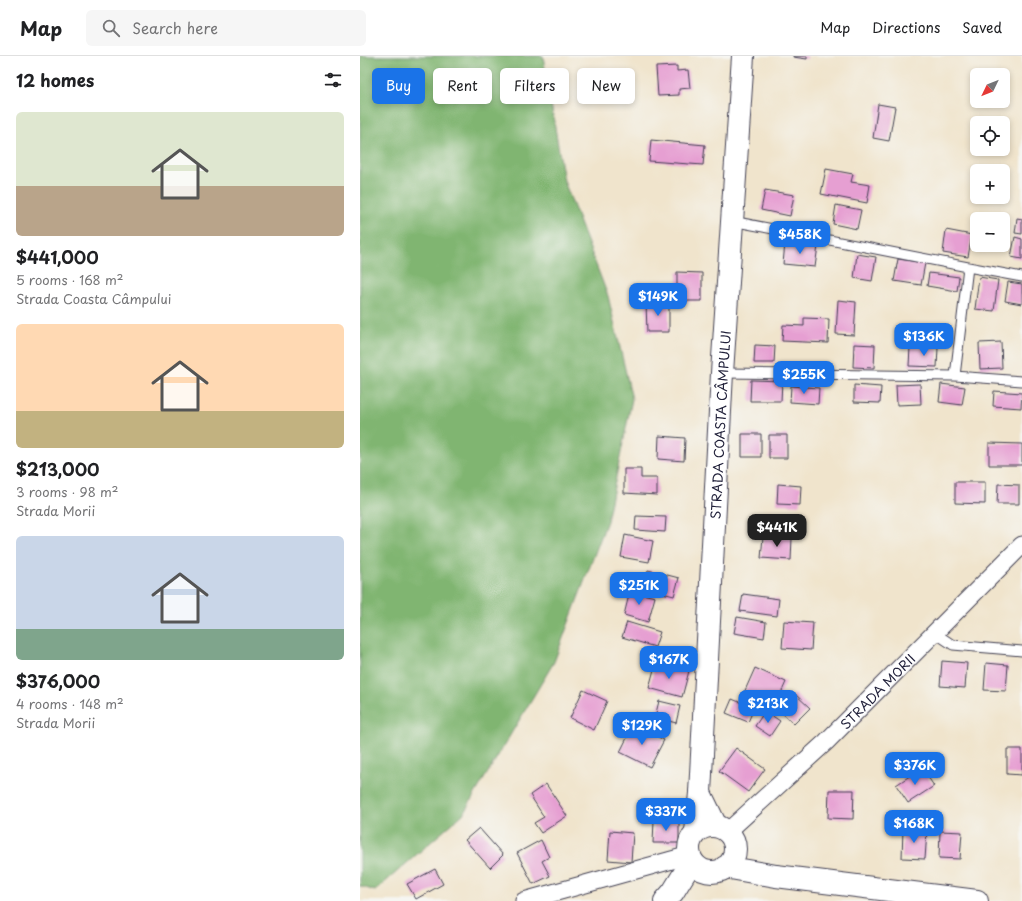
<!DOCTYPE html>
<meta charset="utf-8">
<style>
body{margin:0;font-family:"Playpen Sans",sans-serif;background:#f6f6f6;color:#202124;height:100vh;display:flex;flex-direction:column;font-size:15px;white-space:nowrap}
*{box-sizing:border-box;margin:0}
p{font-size:13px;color:#757577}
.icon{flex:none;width:22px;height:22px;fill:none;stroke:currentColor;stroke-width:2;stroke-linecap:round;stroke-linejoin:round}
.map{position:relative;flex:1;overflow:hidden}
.sheet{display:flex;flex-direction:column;background:#fff;width:360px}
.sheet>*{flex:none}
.banner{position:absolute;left:12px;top:12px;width:380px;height:36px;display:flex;gap:8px}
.needle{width:26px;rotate:227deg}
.buttons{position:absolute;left:610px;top:12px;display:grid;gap:8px}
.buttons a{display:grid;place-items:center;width:40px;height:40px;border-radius:6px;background:#fff;box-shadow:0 2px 6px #0003;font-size:20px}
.price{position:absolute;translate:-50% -34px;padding:0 9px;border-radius:8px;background:#1a73e8;color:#fff;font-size:13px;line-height:26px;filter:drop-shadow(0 1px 2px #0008)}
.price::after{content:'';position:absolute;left:50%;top:24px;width:12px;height:9px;margin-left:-6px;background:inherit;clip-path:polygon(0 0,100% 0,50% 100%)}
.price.active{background:#222;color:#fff}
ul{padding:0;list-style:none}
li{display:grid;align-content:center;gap:8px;height:212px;padding:0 16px}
li span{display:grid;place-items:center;height:124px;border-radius:6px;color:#555}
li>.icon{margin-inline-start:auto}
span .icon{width:72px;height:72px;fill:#fffc;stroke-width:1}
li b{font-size:17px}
h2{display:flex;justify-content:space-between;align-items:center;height:48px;padding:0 16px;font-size:17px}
.tag{padding:0 14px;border-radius:6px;background:#fff;box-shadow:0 2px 6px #0003;font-size:14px;line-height:36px}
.tag.active{background:#1a73e8;color:#fff}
header{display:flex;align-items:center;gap:24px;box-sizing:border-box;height:56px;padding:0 20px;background:#fff;border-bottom:1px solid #e0e0e0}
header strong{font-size:19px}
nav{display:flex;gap:22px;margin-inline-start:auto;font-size:14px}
.search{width:280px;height:36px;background:#f6f6f6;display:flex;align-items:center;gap:10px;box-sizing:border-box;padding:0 14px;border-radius:6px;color:#757577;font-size:15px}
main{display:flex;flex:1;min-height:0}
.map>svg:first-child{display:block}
.forest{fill:#80b571;stroke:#516c56}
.building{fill:#e69fd2}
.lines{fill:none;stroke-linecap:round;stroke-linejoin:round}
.service-casing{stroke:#413f51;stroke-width:11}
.minor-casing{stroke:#413f51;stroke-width:19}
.tertiary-casing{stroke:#413f51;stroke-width:24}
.secondary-casing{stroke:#413f51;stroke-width:24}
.service{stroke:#fff;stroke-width:9}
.minor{stroke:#fff;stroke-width:17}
.tertiary{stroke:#fff;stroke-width:22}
.secondary{stroke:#fff;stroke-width:22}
.labels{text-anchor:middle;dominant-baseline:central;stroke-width:3.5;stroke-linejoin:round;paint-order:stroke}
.street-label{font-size:13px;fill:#22223b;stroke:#f6f6f2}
</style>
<header>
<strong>Map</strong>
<div class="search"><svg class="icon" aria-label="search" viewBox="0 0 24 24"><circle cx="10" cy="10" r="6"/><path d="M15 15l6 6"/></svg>Search here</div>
<nav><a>Map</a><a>Directions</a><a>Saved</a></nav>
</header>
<main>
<section class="sheet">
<h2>12 homes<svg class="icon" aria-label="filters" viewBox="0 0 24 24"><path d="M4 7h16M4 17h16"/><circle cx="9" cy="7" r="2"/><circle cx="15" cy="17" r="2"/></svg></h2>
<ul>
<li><span style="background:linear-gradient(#dfe7d0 60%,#b9a48a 0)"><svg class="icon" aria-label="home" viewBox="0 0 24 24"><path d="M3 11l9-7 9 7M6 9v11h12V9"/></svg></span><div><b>$441,000</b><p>5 rooms · 168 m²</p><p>Strada Coasta Câmpului</p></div></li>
<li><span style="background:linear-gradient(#ffd9b3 70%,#c2b280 0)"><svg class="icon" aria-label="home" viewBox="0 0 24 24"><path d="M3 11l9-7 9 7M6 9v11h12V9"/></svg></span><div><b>$213,000</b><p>3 rooms · 98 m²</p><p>Strada Morii</p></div></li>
<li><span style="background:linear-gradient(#c9d6e8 75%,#7fa58c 0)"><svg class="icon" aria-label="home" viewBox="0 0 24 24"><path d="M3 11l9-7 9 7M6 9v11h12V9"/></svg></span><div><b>$376,000</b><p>4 rooms · 148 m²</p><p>Strada Morii</p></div></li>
</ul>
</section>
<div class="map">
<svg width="662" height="845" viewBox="0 0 662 845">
<rect width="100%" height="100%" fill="#f6f6f2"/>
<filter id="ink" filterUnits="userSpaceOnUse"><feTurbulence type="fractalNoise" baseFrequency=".025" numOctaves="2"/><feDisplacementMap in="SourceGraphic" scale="8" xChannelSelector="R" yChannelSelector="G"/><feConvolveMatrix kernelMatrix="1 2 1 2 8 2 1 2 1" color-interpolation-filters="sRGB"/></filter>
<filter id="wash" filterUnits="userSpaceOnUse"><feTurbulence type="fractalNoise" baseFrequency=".012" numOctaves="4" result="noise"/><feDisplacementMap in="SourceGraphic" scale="16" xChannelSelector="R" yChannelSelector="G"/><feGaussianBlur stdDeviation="0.9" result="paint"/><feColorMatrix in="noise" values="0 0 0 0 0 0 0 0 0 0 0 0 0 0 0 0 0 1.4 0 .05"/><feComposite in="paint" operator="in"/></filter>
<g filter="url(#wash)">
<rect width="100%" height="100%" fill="#f0e4cc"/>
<path class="forest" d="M0,0h183l21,125 44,115 24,103 -25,122 -53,141 -91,152 -88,77 -15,-5z"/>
<g id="blocks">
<path class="building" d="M433,0h14v3l-14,-2z
M317,10v5l11,-1 2,18 -11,1v6l-21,1 -2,-29z
M518,48l17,3 -6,34 -16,-3z
M291,84l54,5 -2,20 -54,-4z
M466,113l27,5 -2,8 19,3 -3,18 -46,-9z
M405,134l29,5 -4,21 -29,-6z
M476,149l25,5 -4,19 -24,-5z
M657,162l5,1v15l-7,-1z
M586,174l26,5 -4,22 -25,-4z
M655,181l7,2v20l-11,-2z
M425,187l33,3 -3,21 -32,-3z
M497,198l19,3 -4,24 -18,-3z
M538,203l27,4 -4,22 -27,-4z
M317,216l25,1v28h-25z
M569,217l30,4 -2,14 -30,-5z
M619,221l19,3 -4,31 -19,-2z
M648,226l14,2v20l-17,-3z
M478,244l18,2 -2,33 -18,-1z
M286,247h23v29h-22z
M444,262l25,1 -1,24 -46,-2 1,-16 21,1z
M641,286l1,26 -22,1 -1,-26z
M494,288l21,1 -1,23 -21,-1z
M395,289l20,1 -1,17h-20z
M550,291l28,1 -1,19 -28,-1z
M391,324l31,1 -1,20h-31z
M560,328l1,20 -24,1 -1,-20z
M581,328l24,3 -3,18 -23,-3z
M494,329l27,2 -1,16 -26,-1z
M431,330l28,2 -1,16 -28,-2z
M634,335l28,2 -1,15 -28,-2z
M382,378h19v23h-19z
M409,379h18v23h-18z
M299,380l26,2 -1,23 -26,-2z
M629,387l33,1v21h-33z
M264,413h17v9h16v17l-33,-2z
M595,426h30v22l-30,-1z
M418,428l23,2 -1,19 -23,-1z
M638,428l21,1v19h-22z
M276,460l30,1 -1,15 -30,-2z
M265,479l28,6 -4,21 -28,-5z
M403,481l29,1 -1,22 -30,-2z
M288,514l31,8 -5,18 -31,-8z
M270,535l25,6 -7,25 -24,-7z
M383,538l36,5 -2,17 -37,-5z
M377,561l29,5 -2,16 -30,-5z
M424,565l29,2 -2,27 -29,-2z
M267,566l33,10 -5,15 -33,-10z
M582,605l25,2 -2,25 -25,-2z
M296,606l33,9 -7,26 -33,-9z
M626,607l22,2 -2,26 -22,-1z
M395,612l31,14 -12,27 -31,-14z
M223,634l24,11 -13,29 -24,-12z
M435,638l15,14 -16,16 -15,-14z
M372,643l22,9 -6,14 -22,-9z
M299,645l21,5 -4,17 -21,-6z
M405,655l15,10 -10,15 -15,-10z
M274,668l30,16 -14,27 -30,-15z
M376,692l29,21 -17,23 -29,-21z
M647,693h15v26l-15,-1z
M562,712l12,18 -26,17 -12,-18z
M186,728l21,32 -26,17 -7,-10 10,-6 -14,-22z
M469,734h25l-1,29 -25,-1z
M294,764l25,1v22h-26z
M119,772l24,27 -13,13 -25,-28z
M543,773l24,2 -2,28 -23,-1z
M250,775l23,2 -2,29 -23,-2z
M580,775l22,1 -2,27 -21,-1z
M181,784l8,17 -7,4 8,15 -17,8 -16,-31z
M75,813l8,15 -27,15 -9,-15z"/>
</g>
</g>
<g filter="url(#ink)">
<use href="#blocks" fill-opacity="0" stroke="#413f51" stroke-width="1"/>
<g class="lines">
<g class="service-casing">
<path id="service" d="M372,165l236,46 54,10
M362,317l233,3 67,5
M595,320l13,-109
M575,577l18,12 69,6"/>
</g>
<g class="minor-casing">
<g id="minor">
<path id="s1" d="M367,776l99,-90 196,-197"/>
<path d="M164,845l166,-46"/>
</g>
</g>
<g class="tertiary-casing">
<g id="tertiary">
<path d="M340,737l16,33"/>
<path id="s2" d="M336,776l4,-39 22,-420 21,-317"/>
</g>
</g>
<g class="secondary-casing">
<path id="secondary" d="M329 793a23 23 0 1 1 46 0a23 23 0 1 1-46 0Z
M365,811l51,9 201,25
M305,845l8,-9 19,-31"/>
</g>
<use href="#service" class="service"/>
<use href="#minor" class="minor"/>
<use href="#tertiary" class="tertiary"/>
<use href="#secondary" class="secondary"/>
</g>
</g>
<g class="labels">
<g class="street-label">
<text stroke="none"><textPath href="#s2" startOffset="408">STRADA COASTA CÂMPULUI</textPath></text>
<text stroke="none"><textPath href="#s1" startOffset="206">STRADA MORII</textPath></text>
</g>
</g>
</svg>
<div class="buttons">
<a><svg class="needle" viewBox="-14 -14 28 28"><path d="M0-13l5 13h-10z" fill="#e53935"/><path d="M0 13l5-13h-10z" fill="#757577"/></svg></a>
<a><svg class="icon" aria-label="locate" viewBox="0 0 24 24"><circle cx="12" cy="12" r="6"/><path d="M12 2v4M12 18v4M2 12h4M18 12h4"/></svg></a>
<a>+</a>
<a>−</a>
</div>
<b class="price" style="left:440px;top:199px">$458K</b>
<b class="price" style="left:298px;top:261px">$149K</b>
<b class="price" style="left:564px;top:301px">$136K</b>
<b class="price" style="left:444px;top:339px">$255K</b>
<b class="price active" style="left:417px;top:492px">$441K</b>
<b class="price" style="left:279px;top:550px">$251K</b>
<b class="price" style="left:309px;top:624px">$167K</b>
<b class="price" style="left:408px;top:668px">$213K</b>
<b class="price" style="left:282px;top:690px">$129K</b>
<b class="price" style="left:555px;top:730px">$376K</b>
<b class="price" style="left:306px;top:776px">$337K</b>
<b class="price" style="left:554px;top:788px">$168K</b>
<div class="banner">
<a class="tag active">Buy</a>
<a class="tag">Rent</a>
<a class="tag">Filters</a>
<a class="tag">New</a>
</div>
</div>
</main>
